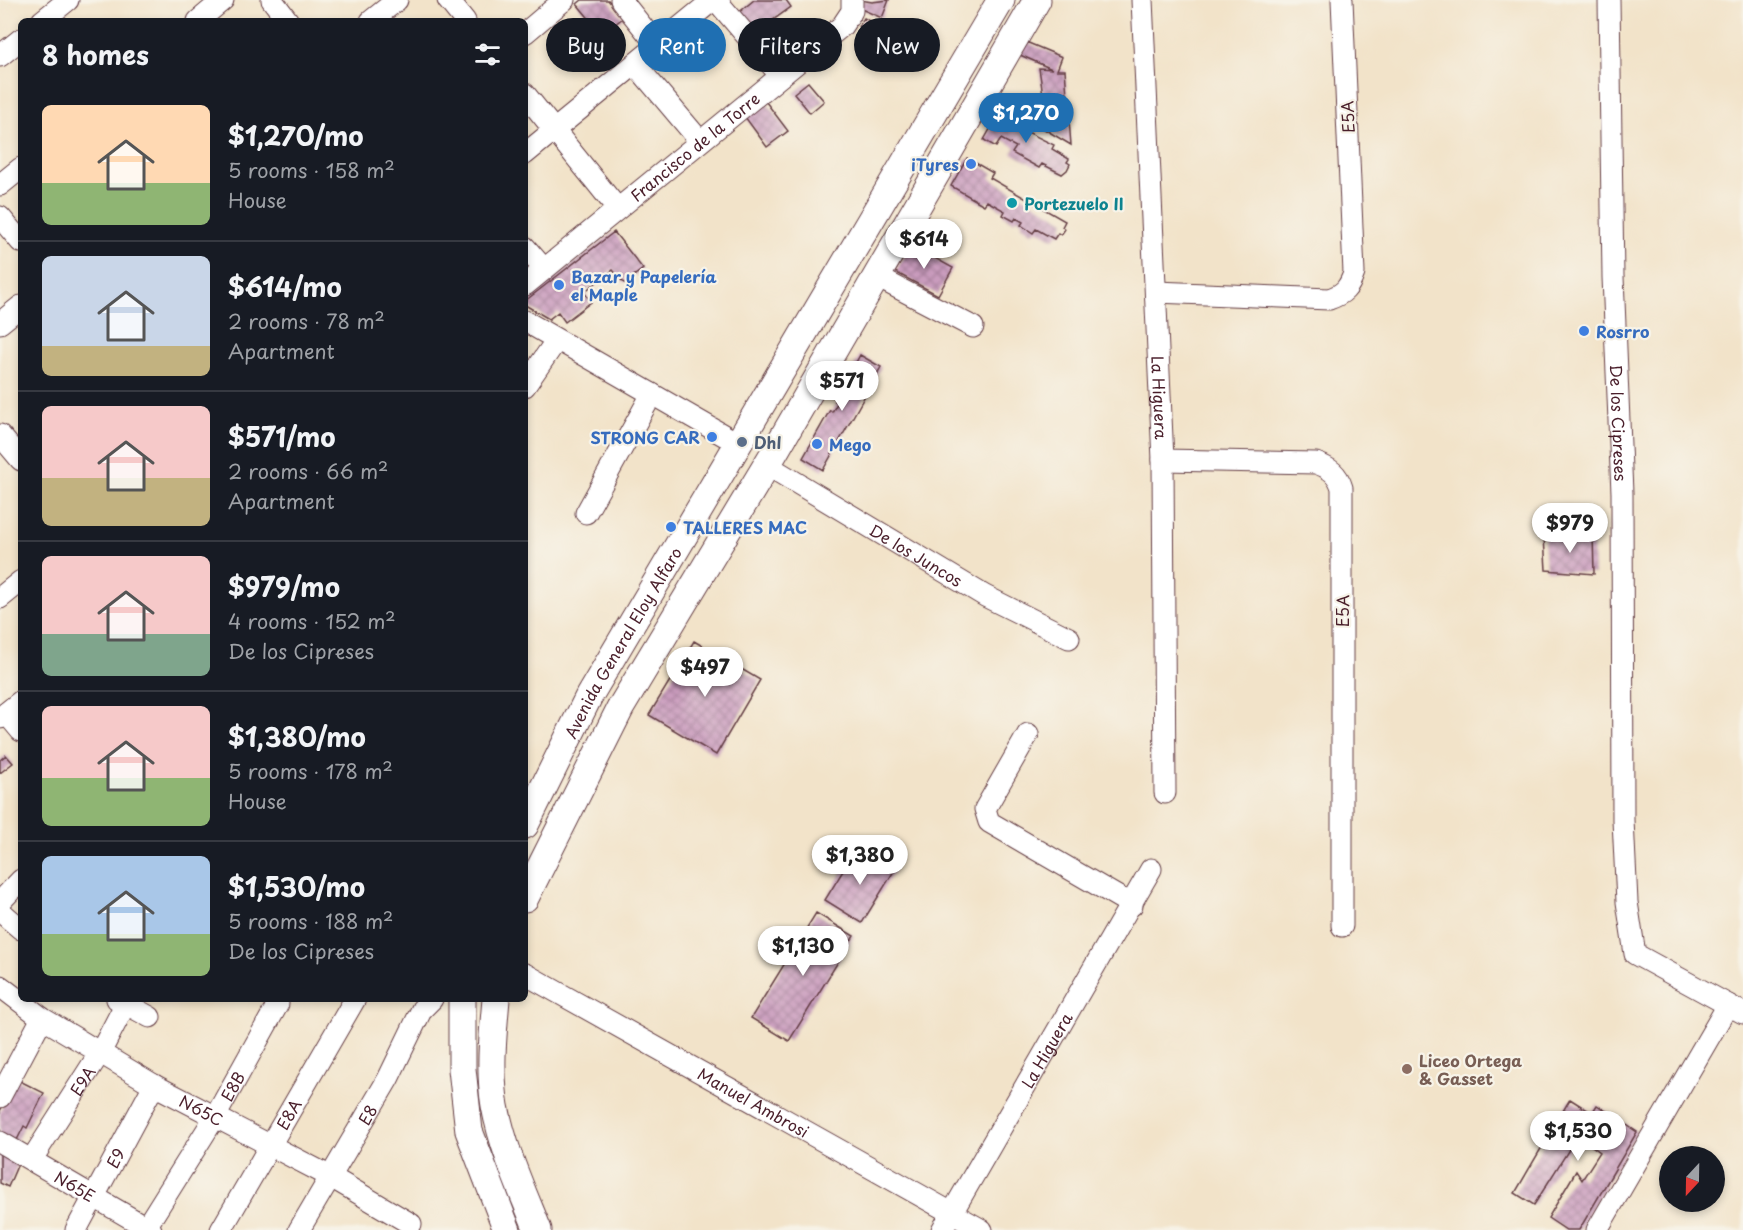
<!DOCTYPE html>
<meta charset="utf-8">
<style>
body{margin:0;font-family:"Playpen Sans",sans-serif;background:#20242c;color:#f1f3f6;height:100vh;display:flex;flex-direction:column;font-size:22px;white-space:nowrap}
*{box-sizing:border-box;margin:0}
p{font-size:20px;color:#9ea1a6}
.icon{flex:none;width:33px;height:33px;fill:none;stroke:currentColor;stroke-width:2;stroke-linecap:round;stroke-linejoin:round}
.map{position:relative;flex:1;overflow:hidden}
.panel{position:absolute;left:18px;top:18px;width:510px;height:984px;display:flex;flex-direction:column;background:#171b24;border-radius:9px;box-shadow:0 3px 9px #0003}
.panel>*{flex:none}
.top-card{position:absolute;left:546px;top:18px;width:570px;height:54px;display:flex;gap:12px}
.needle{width:39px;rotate:202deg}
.controls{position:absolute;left:1659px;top:1146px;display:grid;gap:12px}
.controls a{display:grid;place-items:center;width:66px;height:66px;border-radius:50%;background:#171b24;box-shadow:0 3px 9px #0003;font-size:30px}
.price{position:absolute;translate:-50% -51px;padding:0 14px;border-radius:21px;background:#fff;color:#222;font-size:20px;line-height:39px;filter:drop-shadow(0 2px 3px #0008)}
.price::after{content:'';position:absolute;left:50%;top:36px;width:18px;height:14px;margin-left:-9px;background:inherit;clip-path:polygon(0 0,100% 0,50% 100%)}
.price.active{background:#1f6fb2;color:#fff}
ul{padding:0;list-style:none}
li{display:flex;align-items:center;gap:18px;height:150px;padding:0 24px}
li+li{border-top:2px solid #363941}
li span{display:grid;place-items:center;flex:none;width:168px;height:120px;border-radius:9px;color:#555}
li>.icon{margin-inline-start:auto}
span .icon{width:72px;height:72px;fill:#fffc;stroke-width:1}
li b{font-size:26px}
h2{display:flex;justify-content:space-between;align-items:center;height:72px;padding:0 24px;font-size:26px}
.chip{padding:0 21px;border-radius:27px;background:#171b24;box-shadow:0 3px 9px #0003;font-size:21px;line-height:54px}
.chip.active{background:#1f6fb2;color:#fff}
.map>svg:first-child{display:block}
.building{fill:url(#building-cross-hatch)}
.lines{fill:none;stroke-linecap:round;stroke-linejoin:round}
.minor-casing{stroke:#633c43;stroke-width:23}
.major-casing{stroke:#633c43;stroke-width:29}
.minor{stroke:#fff;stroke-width:21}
.major{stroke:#fff;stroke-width:27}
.shop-dot{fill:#3f7fe0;stroke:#f7f3e8;stroke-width:2}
.culture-dot{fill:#0f9aa8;stroke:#f7f3e8;stroke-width:2}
.service-dot{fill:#5c6f8a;stroke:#f7f3e8;stroke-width:2}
.education-dot{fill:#8d6e63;stroke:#f7f3e8;stroke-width:2}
.labels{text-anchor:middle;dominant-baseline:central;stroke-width:4.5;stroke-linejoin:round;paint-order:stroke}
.street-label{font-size:16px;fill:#4a1f2b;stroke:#f7f3e8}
.shop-label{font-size:16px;font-weight:bold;fill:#366cbe;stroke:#f7f3e8;text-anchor:start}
.culture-label{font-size:16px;font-weight:bold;fill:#0d838f;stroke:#f7f3e8;text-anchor:start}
.service-label{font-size:16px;font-weight:bold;fill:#4e5e75;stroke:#f7f3e8;text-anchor:start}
.education-label{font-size:16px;font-weight:bold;fill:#785e54;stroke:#f7f3e8;text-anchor:start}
</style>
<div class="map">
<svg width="1743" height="1230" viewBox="0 0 1743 1230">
<defs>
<pattern id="building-cross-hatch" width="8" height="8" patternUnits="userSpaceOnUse" patternTransform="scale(1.5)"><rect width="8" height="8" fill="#ca9cbe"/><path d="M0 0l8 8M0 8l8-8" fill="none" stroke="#a67f9b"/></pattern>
</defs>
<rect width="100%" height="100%" fill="#f7f3e8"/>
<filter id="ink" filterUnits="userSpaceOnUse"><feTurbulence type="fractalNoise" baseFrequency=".0167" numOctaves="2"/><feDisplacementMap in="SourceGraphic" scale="12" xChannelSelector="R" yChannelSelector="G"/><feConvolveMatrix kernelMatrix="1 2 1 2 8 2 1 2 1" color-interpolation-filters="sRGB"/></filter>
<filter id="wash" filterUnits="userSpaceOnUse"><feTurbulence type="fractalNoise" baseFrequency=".008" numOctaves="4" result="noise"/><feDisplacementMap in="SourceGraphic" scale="24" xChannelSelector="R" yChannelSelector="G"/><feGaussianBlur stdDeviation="1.35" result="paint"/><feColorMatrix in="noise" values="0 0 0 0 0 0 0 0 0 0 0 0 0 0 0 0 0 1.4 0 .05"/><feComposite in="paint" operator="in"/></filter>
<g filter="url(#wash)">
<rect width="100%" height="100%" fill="#f2e3c9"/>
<g id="blocks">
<path class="building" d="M582,0h26l15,18 -21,16 -25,-30z
M754,0h32l5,7 -36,26 -18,-19z
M860,0l12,2 17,-2 -7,18 -21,-9z
M864,18l25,15 -5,8 -25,-15z
M1026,42l36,15 -5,13h8l6,75 -32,-19 7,-11 -7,-47 13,1 -32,-14z
M808,82l16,19 -14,12 -16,-20z
M766,102l22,29 -21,16 -22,-30z
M1002,108l12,7 -5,8 45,22 -2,4 17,10 -2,3 3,2 -3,6 -5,4 -20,-10 -3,4 -27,-15 4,-6 -15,-8 -5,8 -12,-7z
M967,158l26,15 -3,5 75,43 -3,6 3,2 -4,6 -3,-2 -4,6 -18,-10 -3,4 -12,-8 2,-3 -7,-4 -2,3 -11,-6 2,-4 -18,-10 -3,4 -33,-19z
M614,232l29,37 -19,14 -11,-13 -29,22 7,10 -26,20 -7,-10 -9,7 -24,-14v-4z
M911,245l42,23 -15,27 -43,-23z
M860,355l21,12 -58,103 -20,-12 27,-48 2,2 6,-10 -3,-1z
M1593,534l1,40 -48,-4 -2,-33z
M694,641l66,39 -44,75 -67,-40z
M6,755l7,8 -13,10v-13z
M857,848l37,23 -32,52 -37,-23z
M816,913l38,23 -65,105 -38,-23z
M16,1079l28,14 -17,35 -3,-2 -9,18 -15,-7v-26z
M1570,1099l22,14 5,-8 40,27 -58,98h-13l-18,-12 28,-47 6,9 18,-28 -16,-12 7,-11 -6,-5 -51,81 -19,-12z
M0,1149l20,10 -12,28 -8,-4z"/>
</g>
</g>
<g filter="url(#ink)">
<use href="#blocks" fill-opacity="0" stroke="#633c43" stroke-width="1.5"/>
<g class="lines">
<g class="minor-casing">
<g id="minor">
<path d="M272,0l16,21"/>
<path d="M448,0l17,21"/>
<path d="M621,0l36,45"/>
<path d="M716,0l64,75"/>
<path id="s1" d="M1142,0l21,460 2,333"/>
<path id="s2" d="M1609,0l4,277 9,216 1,327 4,82 8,52 108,59"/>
<path d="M42,21l26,-21"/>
<path d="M198,21l25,-21"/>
<path d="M371,21l26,-21"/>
<path d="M525,33l39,-33"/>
<path d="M0,56l21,-17"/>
<path d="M635,64l65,77"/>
<path d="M525,94l92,114"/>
<path d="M525,154l188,-154"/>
<path d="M0,185l21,-17"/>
<path d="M0,217l21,25"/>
<path d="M525,247l19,22"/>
<path d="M877,277l96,50"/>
<path id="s3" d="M525,285l317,-259 10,-15v-11"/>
<path d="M1156,292l173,7c15,-5 20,-11 25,-26l-12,-273"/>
<path d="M525,321l214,123"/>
<path d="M0,323l21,-17"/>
<path d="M525,386l31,-45"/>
<path d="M0,435l21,25"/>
<path d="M1163,460l153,3c14,5 22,11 26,25v438"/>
<path id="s4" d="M767,465l218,131 84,42"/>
<path d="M586,513l66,-119"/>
<path d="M0,598l21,-17"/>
<path d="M6,713l15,18"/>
<path d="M0,718l21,-17"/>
<path d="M1028,734l-43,75 4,13 143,83"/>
<path d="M0,902l21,-22"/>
<path d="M0,911l21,18"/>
<path id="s5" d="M525,974l457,256"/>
<path id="s6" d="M0,986l42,32 112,67 177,92 80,47"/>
<path d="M117,999l33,18"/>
<path d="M0,1097l42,-79"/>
<path id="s7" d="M0,1142l151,88"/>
<path id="s8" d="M32,1159l69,-108 27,-52"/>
<path id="s9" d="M146,1227l69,-110 63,-113"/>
<path id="s10" d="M76,1230l78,-145"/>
<path id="s11" d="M221,1230l134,-231"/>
<path id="s12" d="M299,1230l89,-151 34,-70 10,-10"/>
<path id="s13" d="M942,1230l209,-361"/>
<path d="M1597,1230l131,-225"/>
</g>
</g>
<g class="major-casing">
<g id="major">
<path id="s14" d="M525,825l64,-129 412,-696"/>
<path d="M525,898l96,-191 153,-254 263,-453"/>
<path d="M462,999v70l7,62 38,99"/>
<path d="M496,999c-3,35 -7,72 -1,107 8,43 27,84 43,124"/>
</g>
</g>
<use href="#minor" class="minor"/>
<use href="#major" class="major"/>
</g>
</g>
<g class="shop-dot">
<circle cx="971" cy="164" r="6"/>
<circle cx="559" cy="285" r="6"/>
<circle cx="1584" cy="331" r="6"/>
<circle cx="712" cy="437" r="6"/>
<circle cx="817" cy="444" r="6"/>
<circle cx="671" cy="527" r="6"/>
</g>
<circle class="culture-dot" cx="1012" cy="203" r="6"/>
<circle class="service-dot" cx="742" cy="442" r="6"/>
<circle class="education-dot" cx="1407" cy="1069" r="6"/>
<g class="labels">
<g class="street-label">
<text transform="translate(1347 117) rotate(-93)">E5A</text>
<text stroke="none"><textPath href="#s3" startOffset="219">Francisco de la Torre</textPath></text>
<text stroke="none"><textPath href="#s1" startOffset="398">La Higuera</textPath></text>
<text stroke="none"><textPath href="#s2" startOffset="423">De los Cipreses</textPath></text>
<text stroke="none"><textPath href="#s4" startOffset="174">De los Juncos</textPath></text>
<text transform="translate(1342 611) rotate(-90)">E5A</text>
<text stroke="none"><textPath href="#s14" startOffset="207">Avenida General Eloy Alfaro</textPath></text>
<text stroke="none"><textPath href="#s13" startOffset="208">La Higuera</textPath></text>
<text stroke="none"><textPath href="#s8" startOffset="93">E9A</textPath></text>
<text stroke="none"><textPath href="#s9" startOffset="165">E8B</textPath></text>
<text stroke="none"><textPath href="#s5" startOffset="262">Manuel Ambrosi</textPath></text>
<text stroke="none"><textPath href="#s6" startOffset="237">N65C</textPath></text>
<text stroke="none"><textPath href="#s11" startOffset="134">E8A</textPath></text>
<text stroke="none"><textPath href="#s12" startOffset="134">E8</textPath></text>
<text stroke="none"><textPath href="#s10" startOffset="82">E9</textPath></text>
<text stroke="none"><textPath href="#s7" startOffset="87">N65E</textPath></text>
</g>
<g class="shop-label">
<text x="959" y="164" text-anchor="end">iTyres</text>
<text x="571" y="276">Bazar y Papelería<tspan x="571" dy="18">el Maple</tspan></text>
<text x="1596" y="331">Rosrro</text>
<text x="700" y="437" text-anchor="end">STRONG CAR</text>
<text x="829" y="444">Mego</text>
<text x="683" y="527">TALLERES MAC</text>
</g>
<g class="culture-label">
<text x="1024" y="203">Portezuelo II</text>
</g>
<g class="service-label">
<text x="754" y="442">Dhl</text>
</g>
<g class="education-label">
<text x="1419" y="1060">Liceo Ortega<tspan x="1419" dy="18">&amp; Gasset</tspan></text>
</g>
</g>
</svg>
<div class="controls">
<a><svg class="needle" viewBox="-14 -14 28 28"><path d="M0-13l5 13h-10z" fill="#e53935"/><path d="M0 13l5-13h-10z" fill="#9ea1a6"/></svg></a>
</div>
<b class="price active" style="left:1026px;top:144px">$1,270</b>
<b class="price" style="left:924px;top:270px">$614</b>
<b class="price" style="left:842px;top:412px">$571</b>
<b class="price" style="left:1570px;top:554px">$979</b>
<b class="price" style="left:705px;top:698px">$497</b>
<b class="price" style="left:860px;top:886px">$1,380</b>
<b class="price" style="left:803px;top:977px">$1,130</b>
<b class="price" style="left:1578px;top:1162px">$1,530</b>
<div class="top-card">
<a class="chip">Buy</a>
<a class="chip active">Rent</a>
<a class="chip">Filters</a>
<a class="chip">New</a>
</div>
<section class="panel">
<h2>8 homes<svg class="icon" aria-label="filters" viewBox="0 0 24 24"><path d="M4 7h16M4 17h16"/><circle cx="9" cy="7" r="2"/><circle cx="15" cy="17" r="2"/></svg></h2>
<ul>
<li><span style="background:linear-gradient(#ffd9b3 65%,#8fb573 0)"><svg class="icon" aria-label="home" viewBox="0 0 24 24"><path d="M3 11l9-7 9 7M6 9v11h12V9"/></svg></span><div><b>$1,270/mo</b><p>5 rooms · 158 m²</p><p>House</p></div></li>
<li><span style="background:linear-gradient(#c9d6e8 75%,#c2b280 0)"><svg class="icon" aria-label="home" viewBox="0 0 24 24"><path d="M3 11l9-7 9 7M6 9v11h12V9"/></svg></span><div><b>$614/mo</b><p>2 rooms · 78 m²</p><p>Apartment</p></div></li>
<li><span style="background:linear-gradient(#f6c9c9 60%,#c2b280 0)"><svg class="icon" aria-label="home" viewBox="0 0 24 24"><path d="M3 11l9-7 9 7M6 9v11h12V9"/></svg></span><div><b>$571/mo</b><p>2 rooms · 66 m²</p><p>Apartment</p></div></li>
<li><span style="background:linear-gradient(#f6c9c9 65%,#7fa58c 0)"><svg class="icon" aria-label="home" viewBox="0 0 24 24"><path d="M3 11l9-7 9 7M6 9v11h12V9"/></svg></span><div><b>$979/mo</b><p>4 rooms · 152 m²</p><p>De los Cipreses</p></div></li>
<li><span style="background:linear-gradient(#f6c9c9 60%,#8fb573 0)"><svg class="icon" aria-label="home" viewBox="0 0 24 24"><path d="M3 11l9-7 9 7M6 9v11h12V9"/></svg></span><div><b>$1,380/mo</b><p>5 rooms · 178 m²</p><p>House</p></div></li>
<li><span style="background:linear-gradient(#a9c7e8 65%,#8fb573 0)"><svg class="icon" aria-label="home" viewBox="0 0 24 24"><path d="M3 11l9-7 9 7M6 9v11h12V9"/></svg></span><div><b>$1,530/mo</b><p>5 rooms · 188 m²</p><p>De los Cipreses</p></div></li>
</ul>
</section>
</div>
